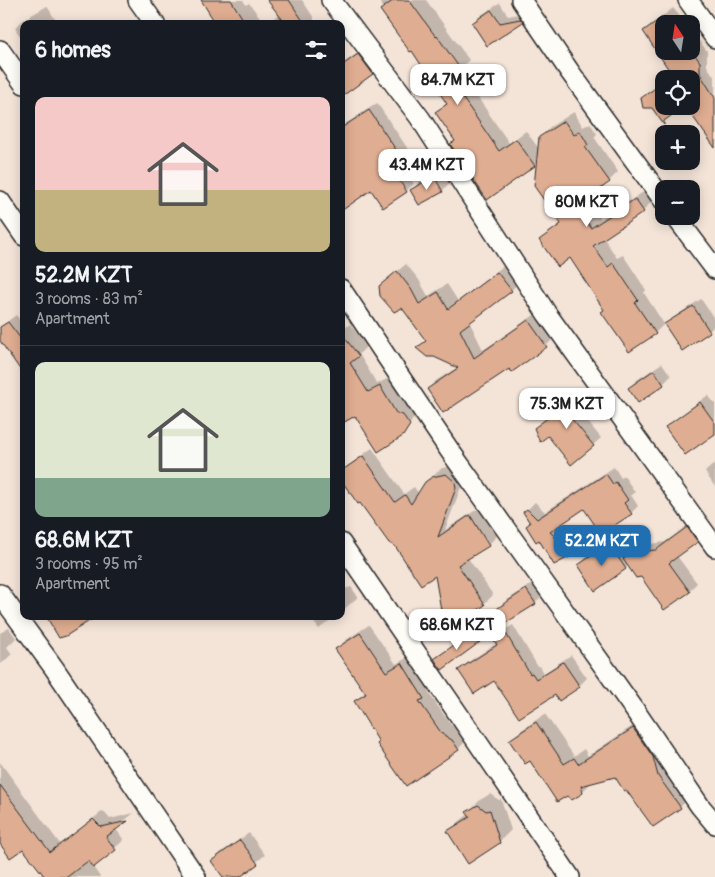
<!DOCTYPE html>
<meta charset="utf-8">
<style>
body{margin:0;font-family:Pangolin,sans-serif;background:#20242c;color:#f1f3f6;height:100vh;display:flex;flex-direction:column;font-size:19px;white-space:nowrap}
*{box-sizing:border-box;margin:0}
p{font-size:16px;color:#9ea1a6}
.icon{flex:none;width:28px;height:28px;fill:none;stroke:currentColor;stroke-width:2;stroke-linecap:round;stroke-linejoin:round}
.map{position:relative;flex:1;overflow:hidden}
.panel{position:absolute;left:20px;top:20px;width:325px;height:600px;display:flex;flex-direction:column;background:#171b24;border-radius:10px;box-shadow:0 2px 12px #0003}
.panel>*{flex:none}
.needle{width:32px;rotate:348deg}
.buttons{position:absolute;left:655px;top:15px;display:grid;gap:10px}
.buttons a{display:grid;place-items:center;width:45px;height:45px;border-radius:10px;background:#171b24;box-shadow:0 2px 12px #0003;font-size:25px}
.price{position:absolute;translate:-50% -42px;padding:0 11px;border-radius:10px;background:#fff;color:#222;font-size:16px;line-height:32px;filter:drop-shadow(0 1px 2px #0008)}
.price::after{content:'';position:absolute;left:50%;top:30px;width:15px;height:11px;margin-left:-8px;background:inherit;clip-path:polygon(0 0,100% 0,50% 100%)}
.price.on{background:#1f6fb2;color:#fff}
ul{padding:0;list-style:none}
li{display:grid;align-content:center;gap:10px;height:265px;padding:0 15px}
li+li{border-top:1px solid #363941}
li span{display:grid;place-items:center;height:155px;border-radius:10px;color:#555}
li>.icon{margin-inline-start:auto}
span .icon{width:90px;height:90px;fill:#fffc;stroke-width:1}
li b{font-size:21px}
h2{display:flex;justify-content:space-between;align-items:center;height:60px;padding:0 15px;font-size:21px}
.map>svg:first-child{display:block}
.shadow{fill:#0003}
.building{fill:#dfad91;stroke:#2b2b2b}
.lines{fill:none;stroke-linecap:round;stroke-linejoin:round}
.minor-casing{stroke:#2b2b2b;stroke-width:22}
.minor{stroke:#fdfcf7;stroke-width:19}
</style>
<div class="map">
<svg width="715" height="877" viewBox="0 0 715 877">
<rect width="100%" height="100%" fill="#f4e4d8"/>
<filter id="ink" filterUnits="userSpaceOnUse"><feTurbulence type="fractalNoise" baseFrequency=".02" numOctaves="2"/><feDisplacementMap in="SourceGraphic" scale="10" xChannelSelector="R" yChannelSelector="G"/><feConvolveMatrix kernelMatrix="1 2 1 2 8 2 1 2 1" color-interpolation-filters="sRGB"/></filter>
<g filter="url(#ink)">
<path class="shadow" d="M203,0h40l3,5 3,-2 16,21h-48z
M271,0h31l12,18v6h-48l14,-10z
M380,0h46l43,60 -10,10 50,73 17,-12 13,18 2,-12 9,-10 24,-15 9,15 7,-4 7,11 -3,3 24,35 -9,9 -23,16 15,22 44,-28 7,10 -9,10 -40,26 14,21 6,-3 23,35 -2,3 20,31 -9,9 -50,-24 -35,-52 -29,-17 21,-17 -24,-63 -4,5 -82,-21 4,-4 -20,-28 12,-10 -65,-94z
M500,3l8,13 20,-4 2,2 -8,7 -35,23 -14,-21 8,-8z
M47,6l11,18h-34v19l-9,-15 8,-8z
M673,8l13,16h-22v27h27v-20l16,20v15l8,12v68l-28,-40h4v-27h-24l7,-5 -30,-43z
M366,47l14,19 -8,7 -31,22v-30z
M664,81v25h-12l-9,-7z
M377,103l31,46 -11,9 17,26 -8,7 -35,-3 -30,22v-83z
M442,169l8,14 -8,8 -30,-1 7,-8z
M406,264l13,16 9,16 19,-12 11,17 48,-37 14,18 -9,8 -42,31 14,29 54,-37 18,24 -9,9 -34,24 -2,-3 -82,22 9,-9 21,-13 -40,-19 9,-9 -25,-33 -22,-20z
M701,299l14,21v5l-6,6 -27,18 -16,-24 8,-8z
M16,315l8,10v46l-24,-32v-12z
M350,324l17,22 -8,8 18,30 12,-6 16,26 7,2 6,9 -7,11 4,-6 -2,-1 -8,12 -64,-44v-56z
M662,363l9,13 -8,8 -25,17 -9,-13 8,-8z
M591,385l7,10 -19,16 22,27 -8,7 -45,-11 -12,-6 8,-8z
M708,395l7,9v28l-48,-4 8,-8z
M372,448l32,46 10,-7 5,7 7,-11 10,-10 6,-5 13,-2 9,13 -19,51 34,-22 18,28 -9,9 -20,13 25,37 -9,9 -25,17 -11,-10 -12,-37 -40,-29 -55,-74z
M715,463v24l-10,-15z
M614,467l7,11 3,-2 11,16 -4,3 7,11 -7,7 -47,-6 -26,18 22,22 -8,7 -17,10 -30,-52 10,-10 10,10z
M695,520l9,13 -27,23 20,27 -8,8 -47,-15 -13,-11 -4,3 -46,-3 8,-8 30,-20 12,18 17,-13 4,2 15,-2z
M535,582l8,13 -8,8 -39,7 8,-8z
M341,585l3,4 7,-2 7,10 -17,15z
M309,616h26l-16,13z
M369,625l27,39 16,-9 20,34 -4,3 23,33 10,6 6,9 -9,9 -77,-7 -25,-41 9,-9 -28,-43 9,-9z
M513,625l25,42 2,-1 4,7 27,-18 16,23 -8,8 -23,7 -96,-23 7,-7 30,-20 -2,-4 8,-8z
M9,628l7,10 -9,9 5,7 -12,11v-32z
M477,629l6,8 -41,31 -2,-12z
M545,714l29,42 10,-7 4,7 55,-37 46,79 -9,9 -64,-31 -24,6 -10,10 -52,-33 -20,-18 10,-10z
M0,762l60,82 43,-33 7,8 24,-6 -19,15 9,12 -31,27 7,10h-61l4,-4 -20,-26 -23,-5z
M490,794l9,6 2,-1 10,31 -12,12 -50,-11 12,-11 8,-6 -1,-2 12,-12z
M249,833l16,22 -27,22h-14l-11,-16 7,-8z"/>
<path class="building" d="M201,0h30l15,24h-30z
M267,0h22l16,24h-19z
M394,0h15l27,37 1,-1 24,34 -12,8 50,73 17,-12 19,27 -48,34 -37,-56 5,-3 -20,-29 12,-8 -35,-53 -2,1 -30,-42z
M491,10l9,13 20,-4 3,3 -36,24 -15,-23z
M664,16v35h28l8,11v12l15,24v50l-24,-34v-35h-16l-32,-48z
M358,54l15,20 -32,23v-31z
M664,82v24h20l-20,15v4l-12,-17h-9l-2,-10z
M369,110l32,47 -12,8 18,27 -24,16 -12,-18 -30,21v-83z
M564,121l10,14 6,-4 8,14 -3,2 25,35 -34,24 15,22 44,-29 9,13 -51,34 15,21 5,-4 25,37 -3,3 21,31 -27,18 -28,-40 3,-2 -34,-52 -12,9 -19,-27 22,-16 -27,-38 5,-49z
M434,176l9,16 -24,13 -9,-15z
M397,271l14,18 8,15 19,-12 10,17 49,-37 15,19 -52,39 14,28 54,-38 19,27 -35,25 -3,-3 -66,44 -16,-24 31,-21 -24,-11h-7l-11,-9 10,-7 -24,-33 -8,4 -14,-16 -1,-10z
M693,306l17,26 -28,19 -18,-27z
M8,322l16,21v32l-24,-34v-14z
M341,333l18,23 -9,7 18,29 12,-6 16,27 7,2 7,10 -7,11 -25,16 -23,-36 -14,8z
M654,370l10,15 -26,18 -10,-15z
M583,392l8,11 -20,15 23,28 -23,19 -23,-29 -8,6 -6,-14z
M700,402l15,21v11l-30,21 -20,-28z
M363,456l32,46 10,-7 6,9 14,-22 7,-5 14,-3 9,8 1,6 -18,49 32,-22 19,31 -31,19 27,40 -26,18 -11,-3 -1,-8 -6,-2 -6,-34 -14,9 -26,-39 -6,-3 -29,-40 -2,1 -17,-24v-9z
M606,474l7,10 3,-2 12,18 -4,3 8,11 -31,20 -17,-25 -34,23 23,23 -19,10 -15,-25 -3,2 -10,-16 4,-3 -7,-11 4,-3 10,10z
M687,527l11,15 -29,21 21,29 -26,18 -23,-33 -5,1 -13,-19 14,-9 5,1 14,-1z
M609,544l17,25 -31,22 -17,-26z
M526,589l10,15 -32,20 -9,-14z
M46,616h51l-31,20 -7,2z
M473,632l7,10 -38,28 -8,-11z
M505,632l25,42 2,-1 4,6 27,-17 17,25 -21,14 -4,-6 -36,23 -25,-37 -20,13 -16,-24 39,-25 -4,-6z
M360,633l26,39 16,-9 22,36 -5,2 23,33 10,6 7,10 -53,36 -29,-42 2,-2 -25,-41 12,-7 -31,-45z
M536,722l28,42 10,-6 4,6 55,-36 20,29 5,19 23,32 -28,19 -27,-37 -2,1 -9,-14 -34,9 2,7 -11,7 -5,-4 -10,6 -27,-41 -5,3 -16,-24z
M0,785l50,67 43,-33 8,8 27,-6 -22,16 10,13 -23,18 -5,-7 -21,16h-22l-22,-28 -13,9 -10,-14z
M478,805l8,6 4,-1 10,33 -32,21 -21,-33 23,-14 -4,-5z
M240,840l18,24 -18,13h-17l-12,-16z"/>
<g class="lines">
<g class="minor-casing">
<path id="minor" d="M138,0l17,24
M331,0l89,118 127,196 168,233
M521,0l49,72 94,129
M688,0l27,38
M0,50l24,34
M0,201l24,35
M675,216l40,53
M341,289l109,162 184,258 66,97 15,18
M341,543l229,334
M0,594l54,74 142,209"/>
</g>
<use href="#minor" class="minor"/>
</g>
</g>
</svg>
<div class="buttons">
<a><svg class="needle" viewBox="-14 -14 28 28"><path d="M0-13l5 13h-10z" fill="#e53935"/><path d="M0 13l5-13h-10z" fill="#9ea1a6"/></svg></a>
<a><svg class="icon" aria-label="locate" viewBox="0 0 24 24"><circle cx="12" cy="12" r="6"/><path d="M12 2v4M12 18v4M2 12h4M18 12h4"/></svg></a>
<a>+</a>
<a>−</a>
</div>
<b class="price" style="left:458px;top:106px">84.7M KZT</b>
<b class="price" style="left:427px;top:191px">43.4M KZT</b>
<b class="price" style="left:587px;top:228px">80M KZT</b>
<b class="price" style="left:567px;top:430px">75.3M KZT</b>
<b class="price on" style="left:602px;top:567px">52.2M KZT</b>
<b class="price" style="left:457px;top:651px">68.6M KZT</b>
<section class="panel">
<h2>6 homes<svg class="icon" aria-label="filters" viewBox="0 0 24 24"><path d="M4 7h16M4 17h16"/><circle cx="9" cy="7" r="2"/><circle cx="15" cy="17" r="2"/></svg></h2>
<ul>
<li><span style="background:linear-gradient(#f6c9c9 60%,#c2b280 0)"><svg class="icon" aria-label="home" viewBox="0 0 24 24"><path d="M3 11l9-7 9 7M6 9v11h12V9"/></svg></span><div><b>52.2M KZT</b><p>3 rooms · 83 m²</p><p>Apartment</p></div></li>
<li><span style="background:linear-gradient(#dfe7d0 75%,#7fa58c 0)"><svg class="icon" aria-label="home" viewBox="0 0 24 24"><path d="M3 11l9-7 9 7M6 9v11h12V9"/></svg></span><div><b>68.6M KZT</b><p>3 rooms · 95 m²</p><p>Apartment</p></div></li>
</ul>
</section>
</div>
